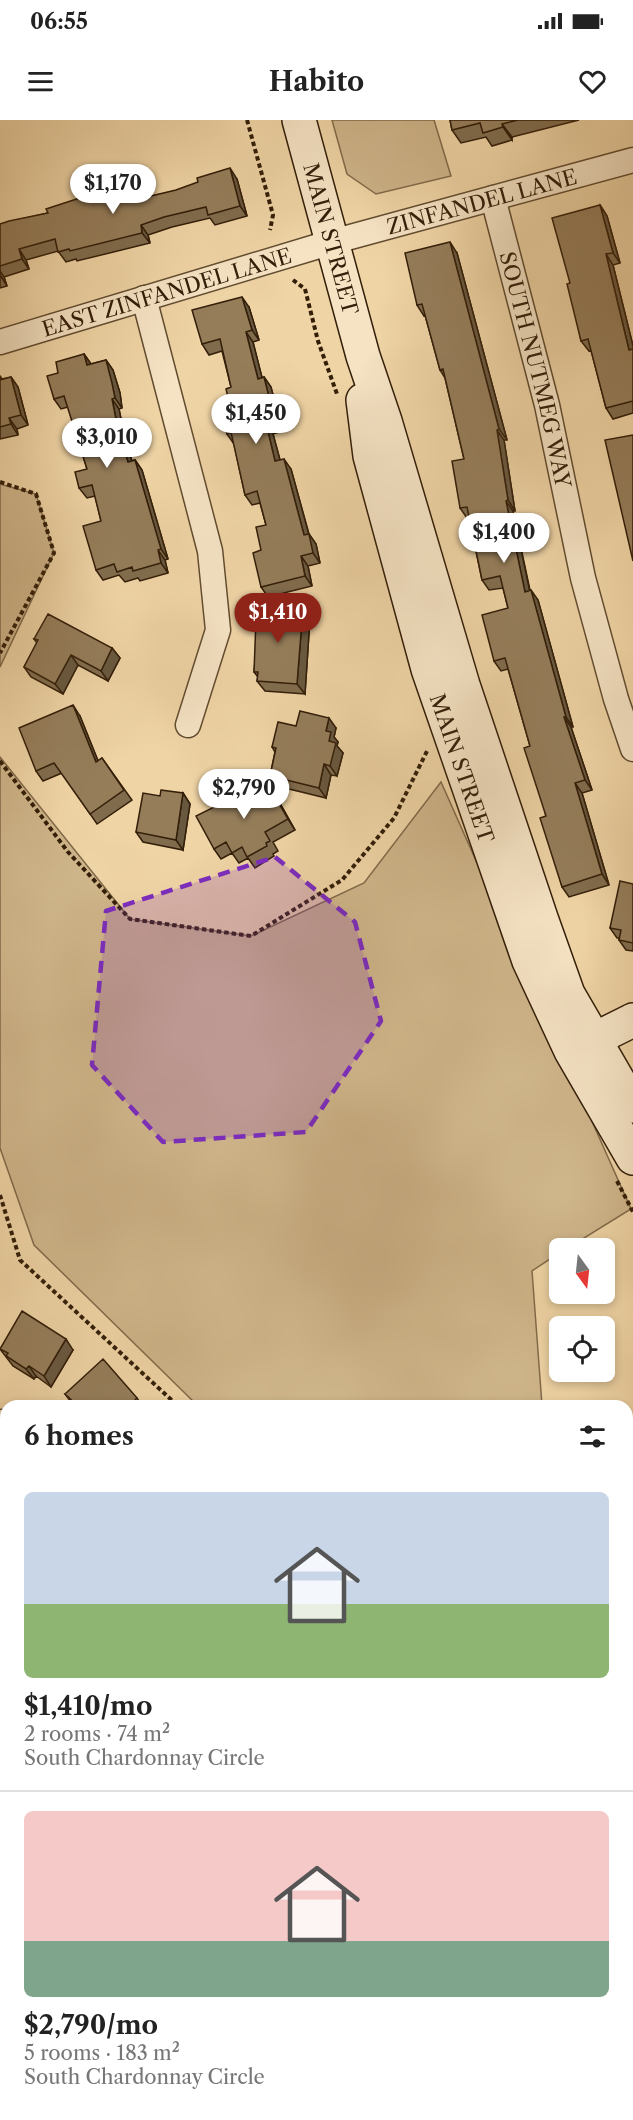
<!DOCTYPE html>
<meta charset="utf-8">
<style>
body{margin:0;font-family:"Libre Caslon Text",serif;background:#f2f2f2;color:#222;height:100vh;display:flex;flex-direction:column;font-size:22px;white-space:nowrap}
*{box-sizing:border-box;margin:0}
p{font-size:20px;color:#767676}
.icon{flex:none;width:33px;height:33px;fill:none;stroke:currentColor;stroke-width:2;stroke-linecap:round;stroke-linejoin:round}
.map{position:relative;flex:1;overflow:hidden}
.sheet{position:absolute;left:0px;top:1280px;width:633px;height:722px;display:flex;flex-direction:column;background:#fff;border-radius:18px 18px 0 0;box-shadow:0 3px 9px #0003}
.sheet>*{flex:none}
.needle{width:39px;rotate:165deg}
.controls{position:absolute;left:549px;top:1118px;display:grid;gap:12px}
.controls a{display:grid;place-items:center;width:66px;height:66px;border-radius:9px;background:#fff;box-shadow:0 3px 9px #0003;font-size:30px}
.price{position:absolute;translate:-50% -51px;padding:0 14px;border-radius:21px;background:#fff;color:#222;font-size:20px;line-height:39px;filter:drop-shadow(0 2px 3px #0008)}
.price::after{content:'';position:absolute;left:50%;top:36px;width:18px;height:14px;margin-left:-9px;background:inherit;clip-path:polygon(0 0,100% 0,50% 100%)}
.price.selected{background:#8f2418;color:#fff}
ul{padding:0;list-style:none}
li{display:grid;align-content:center;gap:12px;height:318px;padding:0 24px}
li+li{border-top:2px solid #e0e0e0}
li span{display:grid;place-items:center;height:186px;border-radius:9px;color:#555}
li>.icon{margin-inline-start:auto}
span .icon{width:108px;height:108px;fill:#fffc;stroke-width:1}
li b{font-size:26px}
h2{display:flex;justify-content:space-between;align-items:center;height:72px;padding:0 24px;font-size:26px}
.status{display:flex;justify-content:space-between;align-items:center;height:42px;padding:0 30px;background:#fff;direction:ltr}
.status svg{height:16px;fill:currentColor}
header{display:flex;justify-content:space-between;align-items:center;height:78px;padding:0 24px;background:#fff;font-size:27px;font-weight:800}
.map>svg:first-child{display:block}
.green{fill:#cfb58a;stroke:#816a4a;stroke-width:1.5}
.lines{fill:none;stroke-linecap:round;stroke-linejoin:round}
.street-casing{stroke:#624c30;stroke-width:27}
.secondary-casing{stroke:#331e09;stroke-width:36}
.path{stroke:#331e09;stroke-width:4;stroke-dasharray:4.5 3;stroke-linecap:butt}
.street{stroke:#f5e3c4;stroke-width:24}
.secondary{stroke:#f5e3c4;stroke-width:33}
.wall{fill:#806c4d;stroke:#331e09;stroke-width:1.5}
.shaded-wall{fill:#68583f;stroke:#331e09;stroke-width:1.5}
.building{fill:#957d5a;stroke:#331e09;stroke-width:1.5}
.marked{fill:#7b2cbf;fill-opacity:0.2;stroke:#7b2cbf;stroke-width:4.5;stroke-dasharray:12 8;stroke-linejoin:round}
.labels{text-anchor:middle;dominant-baseline:central;stroke-width:5;stroke-linejoin:round;paint-order:stroke}
.street-label{font-size:21px;fill:#331e09;stroke:#f5e3c4}
</style>
<div class="status"><b>06:55</b><svg viewBox="0 0 49 12"><path d="M0 12V9h3v3zM5 12V6h3v6zM10 12V3h3v9zM15 12V0h3v12zM26 1h20v11H26zM47 4h2v5h-2z"/></svg></div>
<header><svg class="icon" aria-label="menu" viewBox="0 0 24 24"><path d="M4 6h16M4 12h16M4 18h16"/></svg>Habito<svg class="icon" aria-label="heart" viewBox="0 0 24 24"><path d="M12 20l-8-8c-3-5 5-10 8-4 3-6 11-1 8 4z"/></svg></header>
<div class="map">
<svg width="633" height="2000" viewBox="0 0 633 2000">
<rect width="100%" height="100%" fill="#efd4a5"/>
<filter id="stains"><feTurbulence type="fractalNoise" baseFrequency=".00333" numOctaves="4"/><feColorMatrix values="0 0 0 0 .2 0 0 0 0 .09 0 0 0 0 .02 0 0 0 .5 -.17"/></filter>
<radialGradient id="worn" r=".72"><stop offset=".6" stop-color="#630" stop-opacity="0"/><stop offset="1" stop-color="#630" stop-opacity=".3"/></radialGradient>
<path class="green" d="M332,0h102l17,56 -75,18 -29,-20z
M0,364l36,10 18,59 -54,114z
M0,637l130,162 121,17 113,-53 77,-101 190,427 -63,39h-8l-1,5 -27,18 10,134h-345l-163,-160 -34,-97z"/>
<g class="lines">
<g class="street-casing">
<g id="street">
<path id="s1" d="M493,78l54,207 36,173 33,121 17,50"/>
<path d="M144,178l66,253 8,79 -30,95"/>
<path id="s2" d="M0,222l332,-100 301,-82"/>
<path d="M0,1302l6,3"/>
<path d="M627,1503l6,1"/>
<path d="M0,1621l6,-1"/>
<path d="M627,1742h6"/>
<path d="M627,1838l6,22"/>
</g>
</g>
<g class="secondary-casing">
<g id="secondary">
<path id="s3" d="M299,0l64,236 22,65 78,264 78,233 27,76 65,112"/>
<path id="s4" d="M363,280l7,56 58,213 101,292 42,90 62,107"/>
<path d="M575,929l58,-29"/>
</g>
</g>
<path class="path" d="M247,0l26,95 -3,15
M293,160l12,9 13,52 19,53
M0,362l36,12 18,59 -54,100
M0,641l68,91 62,67 121,17 91,-56 52,-62 34,-69
M617,1061l16,31
M0,1075l20,65 158,146"/>
<use href="#street" class="street"/>
<use href="#secondary" class="secondary"/>
</g>
<path class="wall" d="M450,0h129l-67,17v3l-20,6 -6,-9 -25,6 -9,-13z
M237,59l10,37 -32,9 -5,-7 -38,9 -24,8 2,8 -73,18 -1,-2 -10,3 -8,-11 -32,9 3,9 -25,8 3,9 -7,2v-64l48,-11 81,-31 7,11 2,6z
M600,85l7,11 13,47 -7,2 20,81v67l-20,6 -7,-11 -15,-58 -2,1 -8,-10 -11,-58z
M457,133l50,187h-3l11,71h-2l17,79 8,10 35,127h-2l21,63 -10,3 27,92 -40,12 -7,-10 -32,-141 -22,-77 -7,2 -7,-10 14,-53 -5,-20 -14,2 -7,-10 -13,-62h-2l-7,-10 4,-49 -19,-81 -5,-8 -15,-55 -1,1 -7,-11z
M249,187l10,33 -6,2 9,36 2,-1 7,10 11,44 -9,3 7,26 11,9 18,65 7,10 4,19 -12,3 4,20 -44,11 -7,-10v-37l5,-25 -6,-22 -8,2 -7,-10 -11,-51 -7,-10 3,-28 1,-19 -9,-36 -13,4 -7,-11z
M84,234l7,10 15,-4 7,10 7,23 2,15 -3,1 5,25 8,27 3,-1 7,10 26,89 -3,1 3,13 -28,8 -2,-3 -13,4 -6,-7 -16,5 -7,-10 5,-49 -6,-25 -8,2 -8,-10 8,-19 -19,-62 -7,2 -7,-10 4,-26z
M0,256l2,3 9,-2 7,10 10,38 -11,4 1,6 -18,4z
M303,488l7,10 -5,76 -40,-3 -8,-10 1,-4 -4,-5 5,-53 7,-9z
M34,519l78,9 8,10 -12,23 -30,-16 -15,29 -32,-17 -7,-10 13,-24z
M80,596l18,45 4,-3 30,42 -35,24 -35,-51 -19,8 -7,-10z
M296,606l40,2 -2,9 4,5 -1,4 6,7 -6,23 -6,-1 -5,23 -49,-12 -7,-10 5,-24 -3,-5z
M266,661l7,10 22,39 -22,12 5,9 -5,3 1,2 -19,12 -7,-10 -9,5 -7,-10 -11,6 -7,-10z
M183,673l7,11 -7,46 -40,-8 -7,-10 24,-36z
M633,764v67l-7,-1 -7,-10v-2h-2l-7,-10z
M0,1229l73,1 -22,37 -15,-11 -2,3 -21,-13z
M65,1274l72,4 5,8h-68z
M6,1510v57l-4,2 -2,-3v-55z
M627,1536l6,1v61l-6,-1z
M627,1626l6,1v63h-6z
M6,1658v58l-6,1v-57z"/>
<path class="shaded-wall" d="M502,4l10,13v3l-9,-13z
M230,48l7,11 10,37 -7,-10z
M129,62l7,11 5,17 -7,-10z
M600,85l7,11 13,47 -7,-10z
M141,105l7,10 2,8 -8,-10z
M450,122l7,11 50,187 -8,-11z
M19,129l7,11 3,9 -7,-10z
M606,134l7,11 20,81v9l-4,-5z
M0,151l4,6 3,9 -7,-11z
M242,177l7,10 10,33 -7,-10z
M246,212l7,10 12,47 -7,-10z
M84,234l7,10 -4,1z
M106,240l7,10 7,23 2,15 -7,-10z
M11,257l7,10 10,38 -7,-10z
M264,257l7,10 11,44 -7,-10z
M112,279l7,10 5,25 11,38 -7,-10 -11,-38z
M9,298l8,11 1,6 -7,-11z
M266,303l7,11 10,37 -8,-10z
M497,310l7,10 11,71 -7,-11z
M284,339l7,10 18,66v-1l7,10 4,19 -7,-10 -9,-18z
M135,340l7,10 26,89 -7,-10z
M506,381l7,10 19,91 -7,-10z
M158,430l7,10 3,13 -7,-10z
M301,436l7,10 4,20 -7,-10z
M531,470l7,10 35,127 -7,-10z
M303,488l7,10 -5,76 -8,-10z
M112,528l8,10 -12,23 -7,-10z
M71,535l7,10 -15,29 -8,-10z
M73,585l7,11 23,57 -7,-11z
M564,597l7,10 21,63 -7,-10z
M329,598l7,10 -2,9 4,5 -1,4 6,7 -6,23 -7,-10 -1,-25 -3,-10z
M324,644l7,11 -5,23 -7,-10z
M266,661l7,10 22,39 -7,-11z
M575,663l7,10 27,92 -7,-11z
M183,673l7,11 -7,46 -7,-10z
M66,1219l7,11 -22,37 -7,-11z
M29,1246l7,10 -2,3 -8,-10z"/>
<path class="building" d="M450,0h68l-16,4 1,3 -20,6 -3,-10 -28,7z
M230,48l10,38 -32,9 -2,-8 -42,10 -23,8 1,8 -72,18 -1,-2 -11,3 -3,-13 -36,10 3,10 -22,7v-42l9,-3 39,-8 -2,-4 83,-27 5,18 42,-10 22,-8 -1,-4z
M600,85l13,48 -7,1 23,96 4,-1v52l-27,7 -18,-69 -7,2 -14,-57 3,-1 -18,-65z
M450,122l49,187 -2,1 11,70 -2,1 19,91 6,-2 35,127h-2l21,63 -10,3 27,91 -40,13 -22,-69 6,-2 -22,-68 6,-2 -25,-88 -11,3 -12,-46 26,-7 -8,-32 -18,4 -15,-73 -7,1 -8,-47 12,-2 -21,-90 -3,1 -18,-66 -5,1 -12,-52z
M242,177l10,33 -6,2 12,47 6,-2 11,44 -9,2 9,38 9,-2 20,76 5,-1 4,19 -12,3 4,20 -44,11 -8,-34 8,-3 -5,-23 10,-2 -9,-34 -12,4 -14,-63 -4,2 -7,-25 10,-3 -4,-17 5,-2 -11,-48 -18,5 -10,-34z
M84,234l3,11 19,-5 6,23 3,15 -3,1 5,25 11,38 7,-2 26,89 -3,1 3,13 -28,8 -1,-4 -15,5 -3,-8 -18,6 -13,-44 18,-5 -9,-36 -13,3 -4,-16 12,-3 -23,-73 -10,3 -7,-23 11,-3 -2,-11z
M11,257l10,38 -12,3 2,6 -11,3v-48v1z
M633,315v126l-28,-121z
M265,485l38,3 -6,76 -40,-3 1,-9h-4l2,-53h3l1,-10 6,1z
M48,494l64,34 -11,23 -30,-16 -16,29 -31,-17 14,-27 -4,-1z
M73,585l23,57 6,-4 22,32 -34,24 -36,-51 -18,8 -17,-43z
M300,591l29,7 -3,13 5,1 -2,9 7,2 -6,23 -6,-2 -5,24 -49,-12 6,-28 -4,-1 6,-25 18,4z
M266,661l22,38 -23,13 5,9 -4,2 1,3 -20,11 -5,-10 -10,6 -6,-11 -12,7 -18,-33z
M161,670l22,3 -7,47 -40,-8 7,-39 17,3z
M620,761l13,3v59l-14,-3 2,-10 -11,-2z
M22,1191l44,28 -22,37 -15,-10 -3,3 -20,-13 2,-3 -8,-4z
M103,1239l34,39 -8,8h-51l-13,-12z
M6,1412v14l-6,-8v-2z
M6,1510v45l-6,2v-46z
M627,1536l6,1v52l-6,-1z
M627,1626l6,1v53h-6z
M6,1658v46l-6,1v-45z
M627,1992l6,3v5h-46l4,-5h36z"/>
<path class="marked" d="M275,737l80,65 26,99 -75,111 -143,10 -71,-77 14,-154z"/>
<g class="labels">
<g class="street-label">
<text stroke="none"><textPath href="#s2" startOffset="502">ZINFANDEL LANE</textPath></text>
<text stroke="none"><textPath href="#s3" startOffset="123">MAIN STREET</textPath></text>
<text stroke="none"><textPath href="#s2" startOffset="174">EAST ZINFANDEL LANE</textPath></text>
<text stroke="none"><textPath href="#s1" startOffset="177">SOUTH NUTMEG WAY</textPath></text>
<text stroke="none"><textPath href="#s4" startOffset="382">MAIN STREET</textPath></text>
</g>
</g>
<rect width="100%" height="100%" filter="url(#stains)"/>
<rect width="100%" height="100%" fill="url(#worn)"/>
</svg>
<div class="controls">
<a><svg class="needle" viewBox="-14 -14 28 28"><path d="M0-13l5 13h-10z" fill="#e53935"/><path d="M0 13l5-13h-10z" fill="#767676"/></svg></a>
<a><svg class="icon" aria-label="locate" viewBox="0 0 24 24"><circle cx="12" cy="12" r="6"/><path d="M12 2v4M12 18v4M2 12h4M18 12h4"/></svg></a>
</div>
<b class="price" style="left:113px;top:95px">$1,170</b>
<b class="price" style="left:256px;top:325px">$1,450</b>
<b class="price" style="left:107px;top:349px">$3,010</b>
<b class="price" style="left:504px;top:444px">$1,400</b>
<b class="price selected" style="left:278px;top:524px">$1,410</b>
<b class="price" style="left:244px;top:700px">$2,790</b>
<section class="sheet">
<h2>6 homes<svg class="icon" aria-label="filters" viewBox="0 0 24 24"><path d="M4 7h16M4 17h16"/><circle cx="9" cy="7" r="2"/><circle cx="15" cy="17" r="2"/></svg></h2>
<ul>
<li><span style="background:linear-gradient(#c9d6e8 60%,#8fb573 0)"><svg class="icon" aria-label="home" viewBox="0 0 24 24"><path d="M3 11l9-7 9 7M6 9v11h12V9"/></svg></span><div><b>$1,410/mo</b><p>2 rooms · 74 m²</p><p>South Chardonnay Circle</p></div></li>
<li><span style="background:linear-gradient(#f6c9c9 70%,#7fa58c 0)"><svg class="icon" aria-label="home" viewBox="0 0 24 24"><path d="M3 11l9-7 9 7M6 9v11h12V9"/></svg></span><div><b>$2,790/mo</b><p>5 rooms · 183 m²</p><p>South Chardonnay Circle</p></div></li>
</ul>
</section>
</div>
